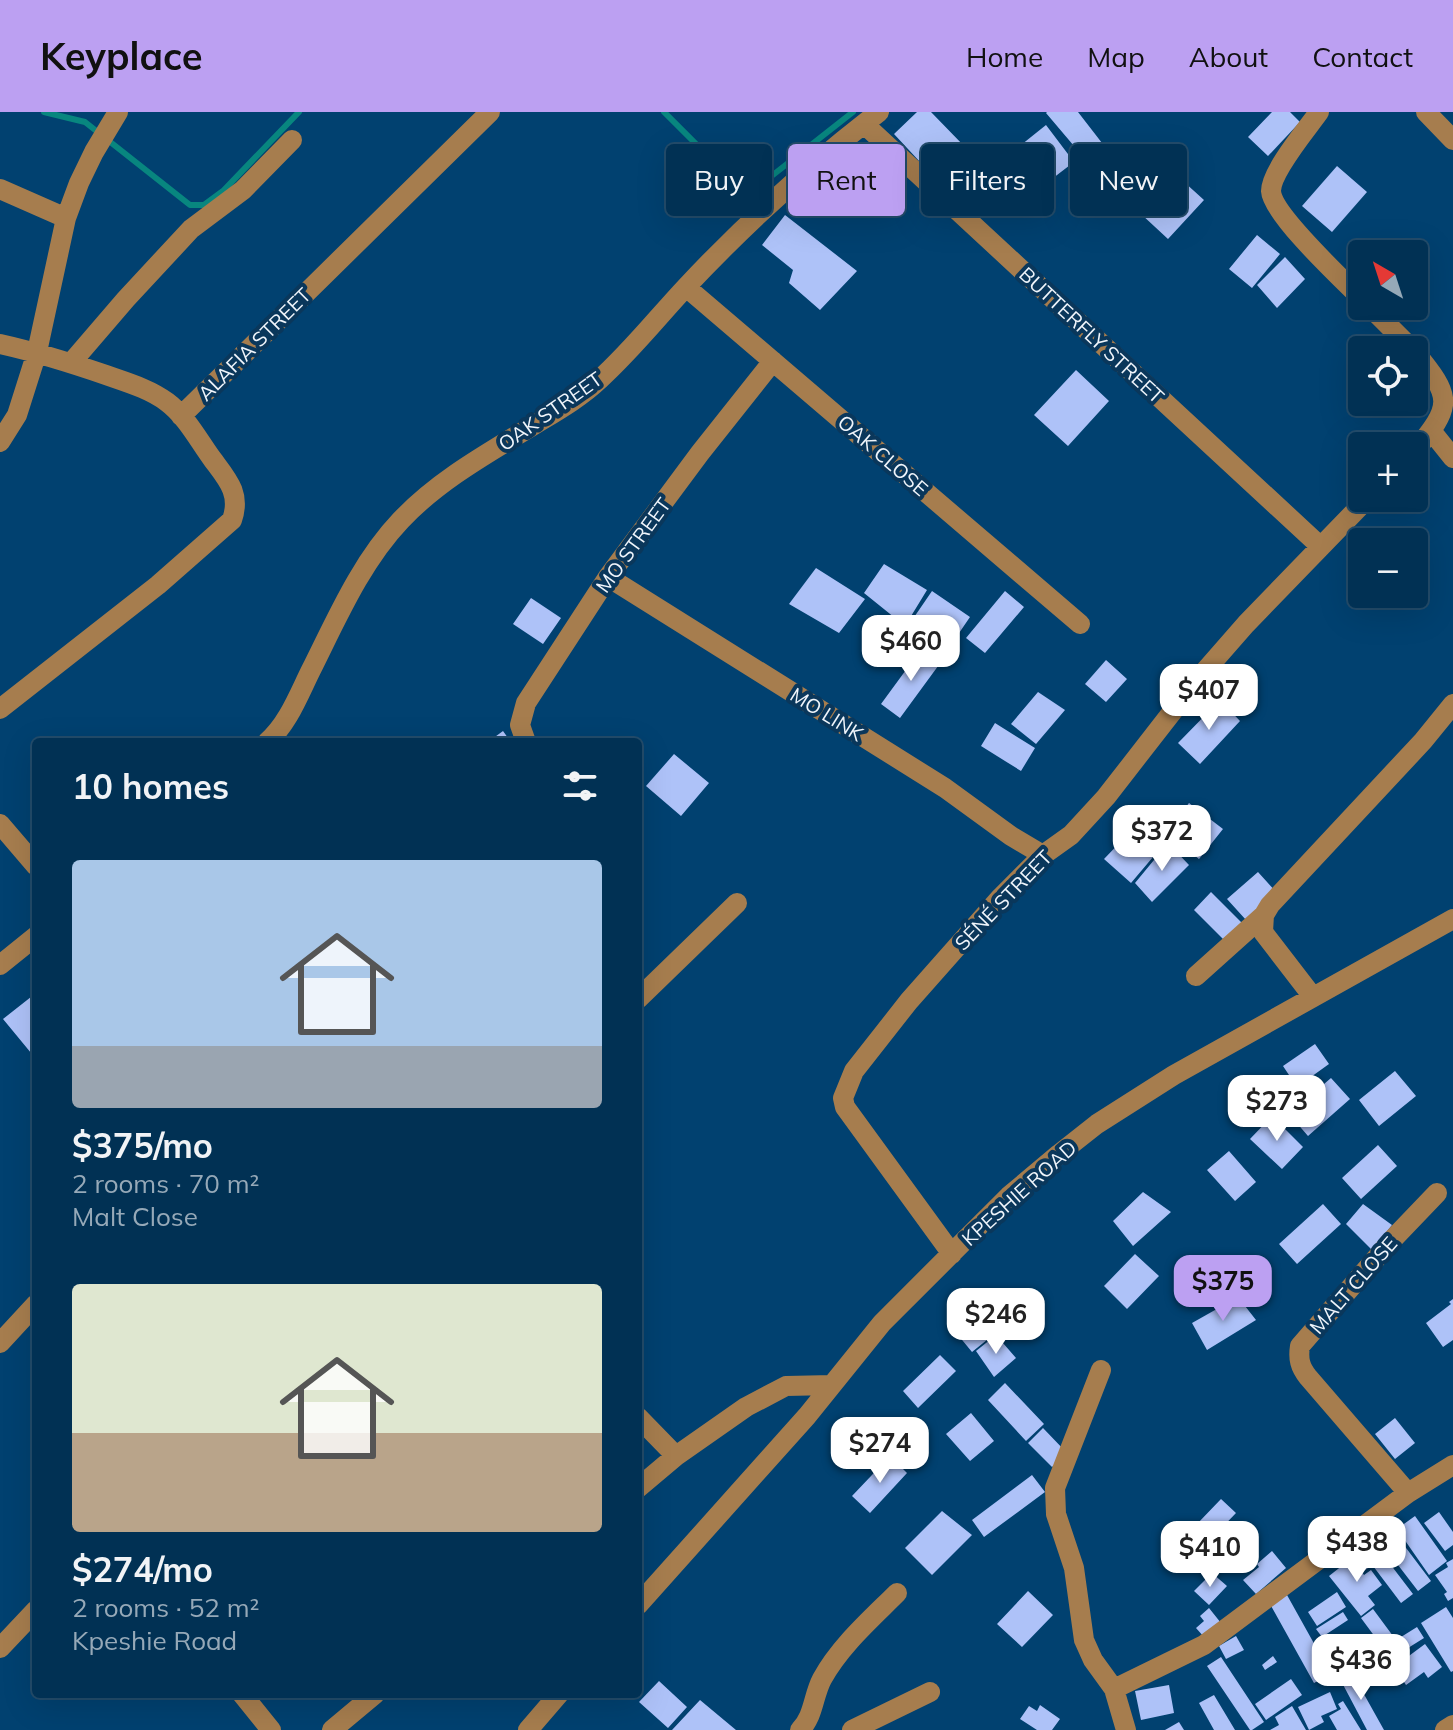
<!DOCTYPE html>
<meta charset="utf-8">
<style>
body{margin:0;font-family:Mulish,sans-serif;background:#0f3d5e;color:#f1f3f6;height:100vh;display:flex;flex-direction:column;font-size:30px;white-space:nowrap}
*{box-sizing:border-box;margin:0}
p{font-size:26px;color:#96a9b8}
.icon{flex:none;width:44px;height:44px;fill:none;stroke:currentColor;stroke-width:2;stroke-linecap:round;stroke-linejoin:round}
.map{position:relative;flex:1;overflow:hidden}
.sheet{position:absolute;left:32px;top:626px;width:610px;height:960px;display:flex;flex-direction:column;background:#013154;border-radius:8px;box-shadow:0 8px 32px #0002,0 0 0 2px #234c6b}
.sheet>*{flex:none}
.banner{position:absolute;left:666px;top:32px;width:666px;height:72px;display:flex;gap:16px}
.needle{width:52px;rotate:321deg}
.controls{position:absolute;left:1348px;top:128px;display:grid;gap:16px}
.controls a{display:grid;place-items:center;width:80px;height:80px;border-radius:8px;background:#013154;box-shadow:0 8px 32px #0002,0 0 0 2px #234c6b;font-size:40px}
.price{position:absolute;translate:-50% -68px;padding:0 18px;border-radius:16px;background:#fff;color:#222;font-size:26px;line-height:52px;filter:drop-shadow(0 2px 4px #0008)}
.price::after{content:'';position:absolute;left:50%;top:48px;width:24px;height:18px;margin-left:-12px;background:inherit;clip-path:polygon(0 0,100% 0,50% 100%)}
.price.on{background:#bca0f2;color:#111}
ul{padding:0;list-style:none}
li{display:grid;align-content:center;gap:16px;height:424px;padding:0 40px}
li span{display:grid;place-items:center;height:248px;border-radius:8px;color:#555}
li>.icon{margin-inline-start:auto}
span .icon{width:144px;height:144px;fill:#fffc;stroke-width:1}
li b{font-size:34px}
h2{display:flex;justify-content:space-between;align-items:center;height:96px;padding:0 40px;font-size:34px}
.chip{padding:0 28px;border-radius:8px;background:#013154;box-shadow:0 8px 32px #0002,0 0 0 2px #234c6b;font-size:28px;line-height:72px}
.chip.on{background:#bca0f2;color:#111}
header{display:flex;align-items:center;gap:48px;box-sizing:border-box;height:112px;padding:0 40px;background:#bca0f2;color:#111}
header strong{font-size:38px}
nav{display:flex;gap:44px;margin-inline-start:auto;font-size:28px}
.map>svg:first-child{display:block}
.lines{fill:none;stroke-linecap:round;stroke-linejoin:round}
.stream{stroke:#08867f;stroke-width:6}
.building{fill:#aec2f8}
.minor{stroke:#a67d4e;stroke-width:20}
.labels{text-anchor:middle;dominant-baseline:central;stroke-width:8;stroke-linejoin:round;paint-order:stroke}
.street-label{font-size:20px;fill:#f0f5fb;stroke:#0a375b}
</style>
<header>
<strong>Keyplace</strong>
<nav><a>Home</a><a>Map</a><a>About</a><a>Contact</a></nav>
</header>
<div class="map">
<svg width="1453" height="1618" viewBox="0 0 1453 1618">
<rect width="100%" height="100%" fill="#014170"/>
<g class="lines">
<path class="stream" d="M44,0l41,10 105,83h14l19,-14 76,-79
M664,0l67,67 14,8 19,-5 89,-70"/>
</g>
<path class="building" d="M917,0h14l34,35 -31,30 -40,-43z
M1047,0h31l24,31 -17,16 -39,-46z
M1272,0h18l10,10 -32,34 -20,-19z
M1046,13l28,37 -30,23 -28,-36z
M1162,50l42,38 -36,39 -41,-38z
M1337,54l30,26 -35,40 -30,-26z
M785,103l72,56 -37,39 -31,-27 4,-13 -31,-25z
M1257,123l23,19 -28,34 -23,-19z
M1285,145l20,22 -28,29 -20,-23z
M1076,258l33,31 -41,45 -34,-31z
M884,452l43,26 -22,36 -41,-33z
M816,456l49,31 -26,34 -50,-29z
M932,479l38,26 -26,38 -38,-26z
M1005,479l19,16 -39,46 -19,-15z
M531,486l30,20 -18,26 -30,-20z
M922,536l19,14 -41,56 -19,-14z
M1106,548l21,19 -21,23 -21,-18z
M1038,580l27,18 -29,34 -25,-20z
M1220,588l20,21 -40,43 -22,-21z
M995,611l40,25 -14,23 -40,-25z
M503,619l8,11h-23z
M674,642l35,29 -28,33 -35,-30z
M1189,691l34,26 -24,30 -33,-26z
M1129,721l24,24 -22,26 -27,-24z
M1168,731l21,22 -37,37 -17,-19z
M1258,760l19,21 -31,27 -19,-21z
M1211,780l36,36 -18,17 -35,-35z
M36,881v66l-33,-40z
M1315,932l14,20 -32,23 -14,-21z
M1395,959l21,25 -37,30 -20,-26z
M1331,966l19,21 -42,37 -19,-22z
M1272,1004l31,31 -21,22 -32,-30z
M1378,1033l19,21 -36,33 -19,-21z
M1229,1039l27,31 -21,19 -28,-31z
M1143,1080l28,20 -38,34 -20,-25z
M1323,1092l18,20 -44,40 -18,-20z
M1363,1092l29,21 -20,25 -26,-26z
M1135,1142l24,22 -32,33 -23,-23z
M1188,1148l18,21 -14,11 -17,-20z
M1238,1185l18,23 -49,30 -15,-27z
M1453,1187v41l-10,7 -17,-24 25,-19 -2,-2z
M970,1195l23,28 -21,17 -23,-28z
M996,1223l20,23 -22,19 -18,-26z
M940,1243l16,16 -38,37 -15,-17z
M1005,1271l39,41 -18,17 -38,-41z
M971,1301l23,28 -24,20 -24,-27z
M1395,1306l20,25 -20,16 -20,-25z
M1043,1316l24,25 -15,14 -24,-24z
M890,1344l17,17 -37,40 -18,-17z
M1032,1363l13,17 -61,45 -12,-17z
M1221,1387l15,14 -24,25 -15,-14z
M942,1399l30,24 -40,40 -27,-27z
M1439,1400l14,20v13l-8,6 -21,-28z
M1415,1404l32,45 -18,14 -32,-46z
M1391,1416l40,53 -13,10 -30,-39 -4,4 29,38 -12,9 -40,-53z
M1272,1439l14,17 -30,26 -13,-14 16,-13 -2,-3z
M1357,1442l11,14 -6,4 2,3 7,-5 11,15 -14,11 7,9 -14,11 -32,-40z
M1453,1447v39l-5,3 -4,-7 3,-2 -12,-17 13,-8 -2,-4z
M1212,1461l15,13 -18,19 -15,-14z
M1028,1479l25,24 -31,32 -25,-23z
M1337,1480l9,15 -29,19 -9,-14z
M1287,1483l44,79 -17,9 -44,-79z
M1446,1495l7,11v53l-2,1 -30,-49z
M1209,1496l12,15 -17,14 -8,-9 8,-7 -4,-5z
M1373,1497l20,27 -12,9 -20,-27z
M1343,1500l5,8 -26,17 -6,-8z
M1417,1515l7,11 -32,20 -7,-11z
M1236,1524l8,14 -18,9 -7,-13z
M1425,1532l17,23 -14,11 -4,-6 -18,13 -12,-18z
M1273,1544l4,6 -12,8 -3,-5z
M1221,1545l43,65 -12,8h-2l-43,-64z
M1351,1559l33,59h-17l-28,-53z
M1291,1567l11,16 -36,25 -11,-16z
M659,1569l28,26 -19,21 -29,-26z
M1169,1573l5,28 -33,7 -6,-29z
M1330,1580l7,17 -16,7 3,6 -15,8 -11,-23z
M1214,1583l21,35h-21l-15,-27z
M700,1588l36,30h-64z
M1343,1589l18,29h-24l-8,-14 12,-7 -3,-5z
M1040,1593l20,14 -8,11h-15l-17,-11 9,-13 8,5z
M1292,1594l14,24h-36l9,-5 -4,-8z
M1179,1610l5,8h-19z"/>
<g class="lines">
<path class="minor" d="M1319,0c-12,17 -48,59 -48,79 1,23 72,89 91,108
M1426,0l27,28
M864,12l456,422
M0,77l66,29
M686,175l394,337
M1369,194l44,44
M0,232c36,8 71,19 106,31 20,7 44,14 61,27 19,14 32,39 46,58 15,20 28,34 19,60l-74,65 -158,124
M1414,239c39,47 39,54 0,101
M71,251l55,-64 65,-70 52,-39 49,-50
M181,304l309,-304
M1433,321l20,25
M0,330l17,-27 20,-63 29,-134 13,-35 15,-31 24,-40
M608,465l337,211 66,48 32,19
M267,630c21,-18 32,-48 44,-72 26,-52 50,-108 90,-150 38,-40 87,-67 133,-95 23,-14 46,-27 65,-45 32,-29 58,-62 87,-93 60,-64 124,-122 193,-175
M526,630l-6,-17 6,-22 82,-126 92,-124 73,-92
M0,712l36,42
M0,853l36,-29
M1196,864l68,-61
M1313,885l-50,-65 1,-17 6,-10 153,-164 30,-37
M638,887l99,-96
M952,1142l-107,-147 -2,-9 11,-27 55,-70 92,-104 42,-42 28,-20 35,-38 91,-117 49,-56 122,-126
M0,1231l36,-39
M1101,1258l-46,118 1,26 18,54 10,72 9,20 21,29
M638,1305l38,39
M638,1376l38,-32 70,-49 40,-21 46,-1
M1408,1381l-100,-116c-8,-10 -10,-18 -8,-31l92,-106 45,-47
M638,1493l169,-189 75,-93 127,-127 50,-42 38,-30 77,-49 279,-156
M0,1536l36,-38
M242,1582l29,36
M332,1618l43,-36
M528,1618l31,-36
M800,1618c14,-14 13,-34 22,-51 18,-33 49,-60 75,-86
M852,1618l78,-38
M1126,1618l-12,-41 90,-44 204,-152 45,-28
M1445,1618l8,-5"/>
</g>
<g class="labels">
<g class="street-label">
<text transform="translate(1092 223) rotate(43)">BUTTERFLY STREET</text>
<text transform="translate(254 232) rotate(-45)">ALAFIA STREET</text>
<text transform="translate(550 299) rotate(-35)">OAK STREET</text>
<text transform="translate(883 343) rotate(41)">OAK CLOSE</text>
<text transform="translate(633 433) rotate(-54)">MO STREET</text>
<text transform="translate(827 602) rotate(32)">MO LINK</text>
<text transform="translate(1003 788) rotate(-46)">SÉNÉ STREET</text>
<text transform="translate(1019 1081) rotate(-42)">KPESHIE ROAD</text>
<text transform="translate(1353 1173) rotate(-49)">MALT CLOSE</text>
</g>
</g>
</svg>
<div class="controls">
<a><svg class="needle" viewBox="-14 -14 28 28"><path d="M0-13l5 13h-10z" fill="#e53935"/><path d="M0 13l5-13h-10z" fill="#96a9b8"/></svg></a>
<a><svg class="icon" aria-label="locate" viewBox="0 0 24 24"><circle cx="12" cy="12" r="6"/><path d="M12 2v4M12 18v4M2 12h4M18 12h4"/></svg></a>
<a>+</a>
<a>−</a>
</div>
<b class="price" style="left:911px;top:571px">$460</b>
<b class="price" style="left:1209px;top:620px">$407</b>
<b class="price" style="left:1162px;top:761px">$372</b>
<b class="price" style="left:1277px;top:1031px">$273</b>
<b class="price on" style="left:1223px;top:1211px">$375</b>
<b class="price" style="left:996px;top:1244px">$246</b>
<b class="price" style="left:880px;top:1373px">$274</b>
<b class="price" style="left:1357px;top:1472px">$438</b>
<b class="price" style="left:1210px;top:1477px">$410</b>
<b class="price" style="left:1361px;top:1590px">$436</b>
<div class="banner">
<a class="chip">Buy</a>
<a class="chip on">Rent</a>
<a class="chip">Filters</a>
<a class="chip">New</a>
</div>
<section class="sheet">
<h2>10 homes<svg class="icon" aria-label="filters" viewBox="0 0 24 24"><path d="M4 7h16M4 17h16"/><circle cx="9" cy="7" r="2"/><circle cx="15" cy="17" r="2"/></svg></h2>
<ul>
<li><span style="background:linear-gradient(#a9c7e8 75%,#9aa5b1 0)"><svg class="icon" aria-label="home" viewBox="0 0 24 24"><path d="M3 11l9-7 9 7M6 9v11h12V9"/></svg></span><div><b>$375/mo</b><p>2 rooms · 70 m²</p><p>Malt Close</p></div></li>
<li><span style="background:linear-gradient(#dfe7d0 60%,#b9a48a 0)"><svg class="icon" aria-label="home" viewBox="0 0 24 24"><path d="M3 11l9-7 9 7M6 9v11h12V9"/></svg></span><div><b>$274/mo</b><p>2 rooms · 52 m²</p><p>Kpeshie Road</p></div></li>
</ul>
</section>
</div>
